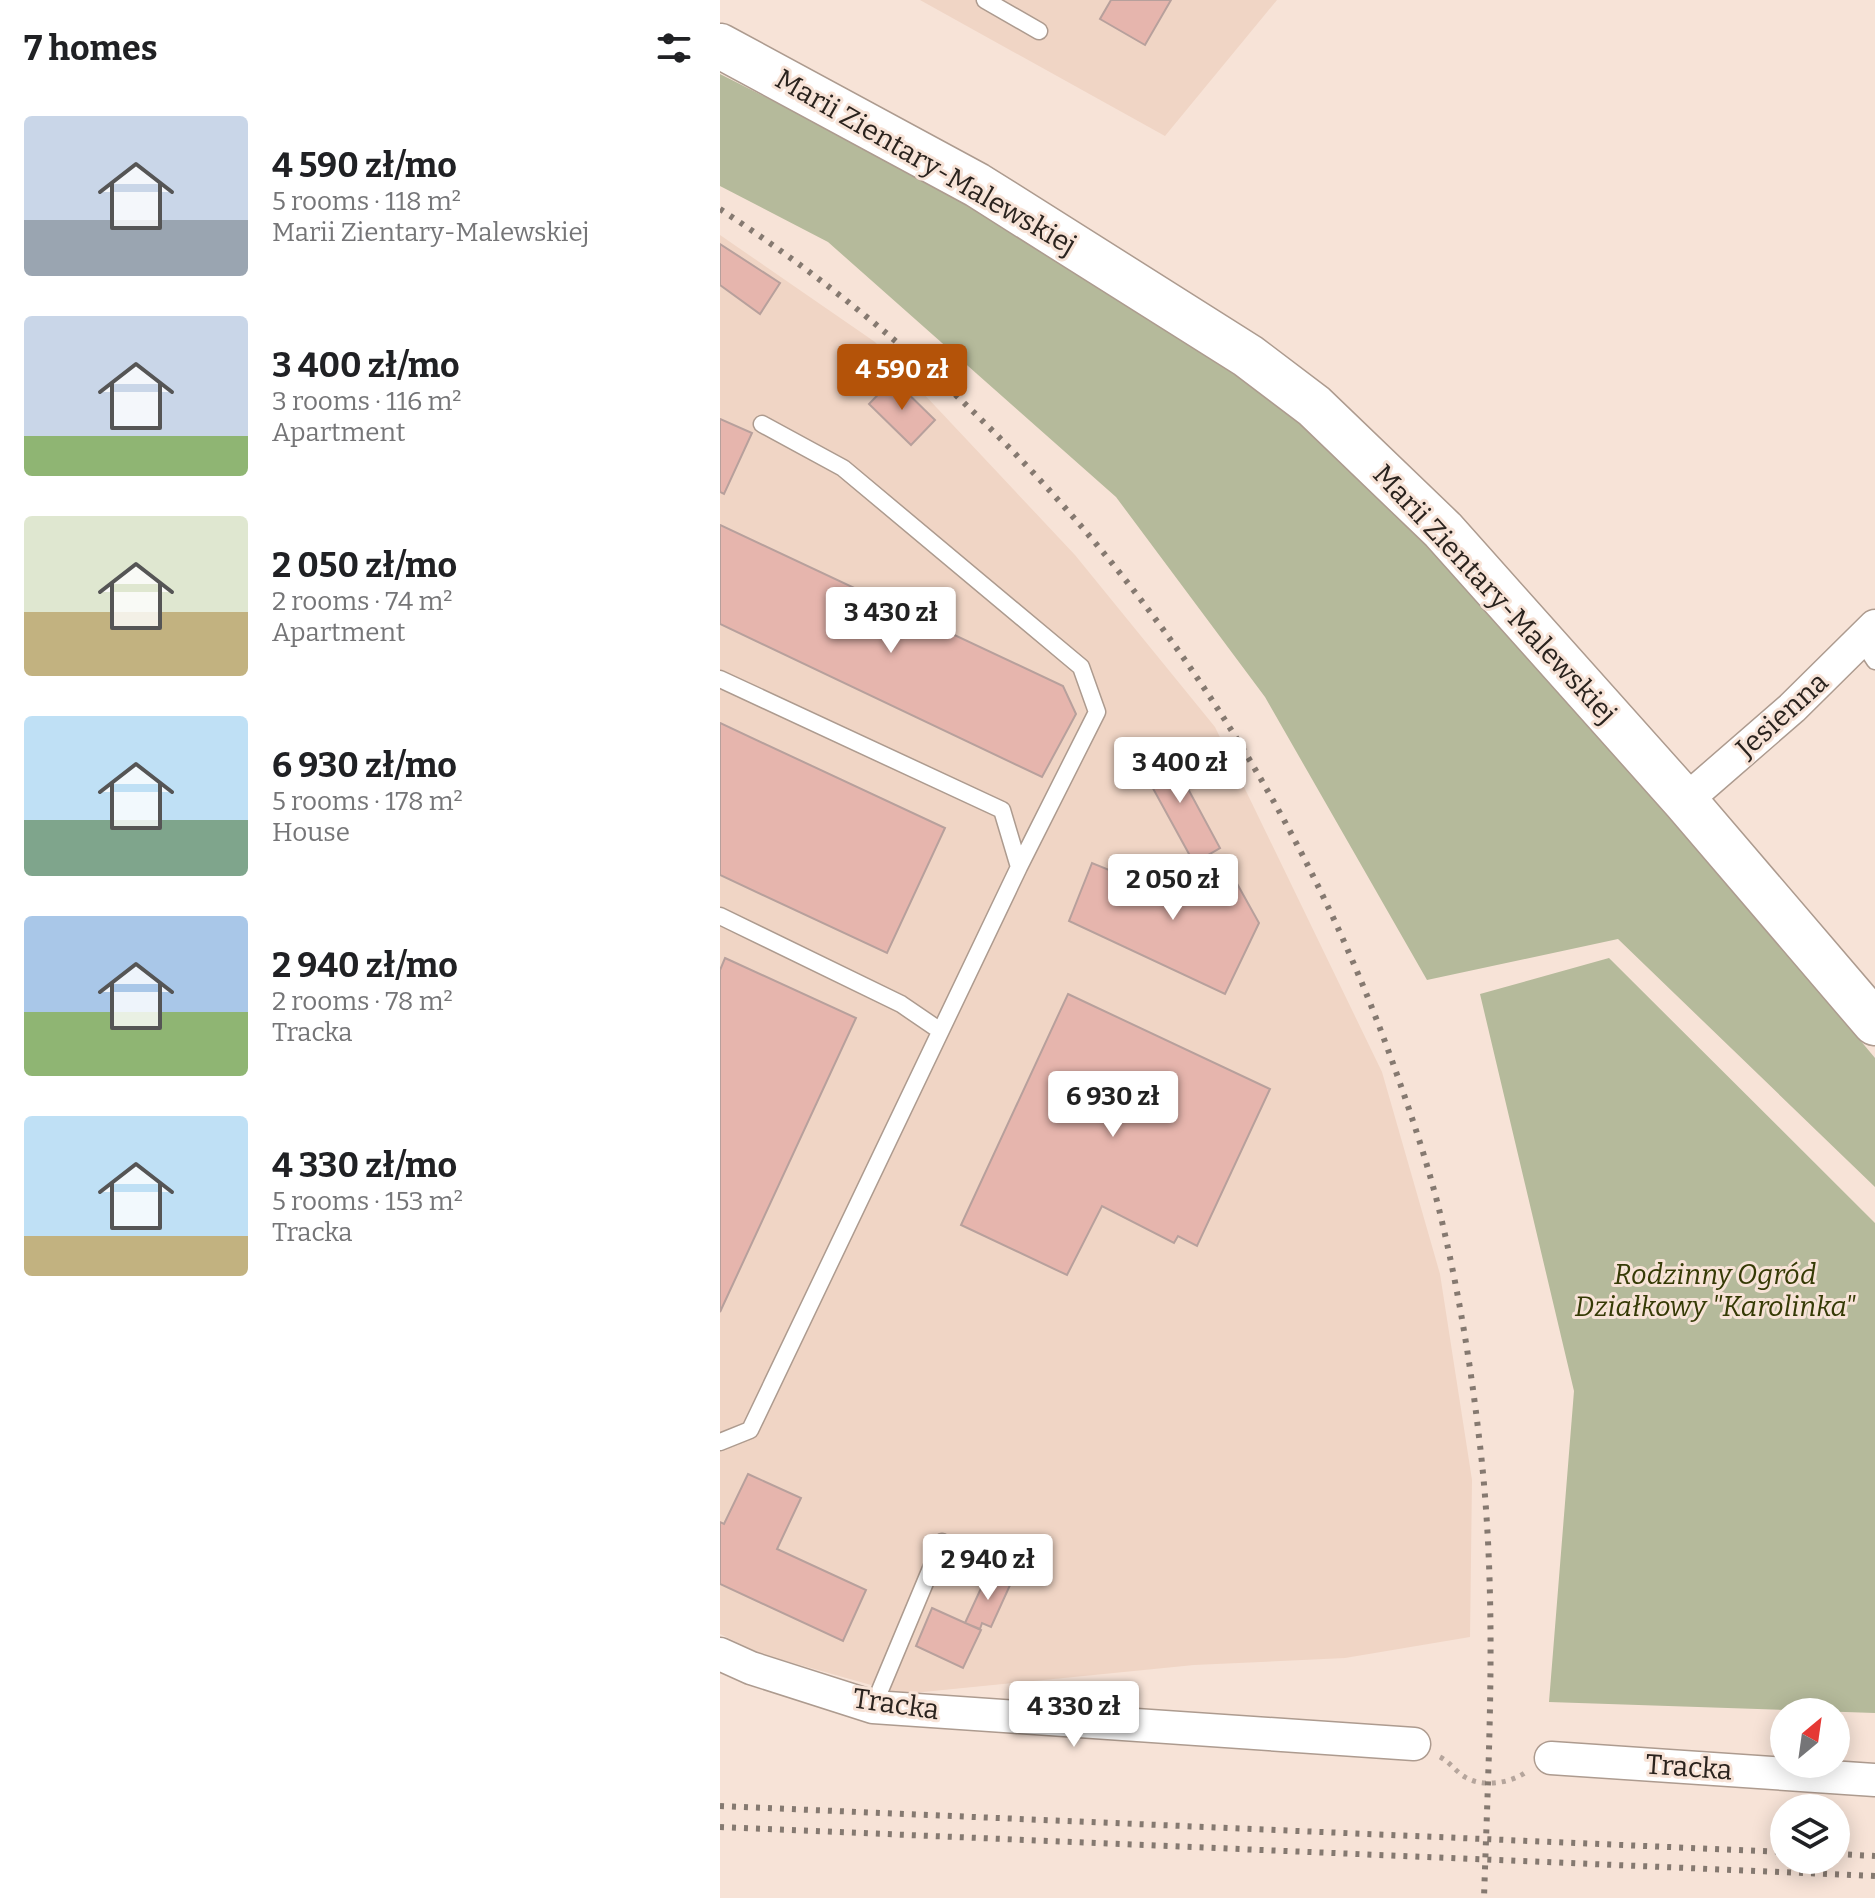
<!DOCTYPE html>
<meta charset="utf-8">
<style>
body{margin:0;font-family:Bitter,serif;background:#f6f6f6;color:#202124;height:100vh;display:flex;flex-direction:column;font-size:30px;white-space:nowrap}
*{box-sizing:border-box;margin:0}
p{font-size:26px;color:#757577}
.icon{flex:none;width:44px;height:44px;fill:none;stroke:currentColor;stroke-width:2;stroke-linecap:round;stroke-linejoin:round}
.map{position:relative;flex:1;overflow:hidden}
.panel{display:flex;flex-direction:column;background:#fff;width:720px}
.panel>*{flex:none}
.needle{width:52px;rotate:29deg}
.buttons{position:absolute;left:1050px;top:1698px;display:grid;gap:16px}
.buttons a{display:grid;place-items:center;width:80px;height:80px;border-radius:50%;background:#fff;box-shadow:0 4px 20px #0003;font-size:40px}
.price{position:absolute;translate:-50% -68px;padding:0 18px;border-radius:8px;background:#fff;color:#222;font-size:26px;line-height:52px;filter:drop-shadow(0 2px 4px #0008)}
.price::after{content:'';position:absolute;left:50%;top:48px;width:24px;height:18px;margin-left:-12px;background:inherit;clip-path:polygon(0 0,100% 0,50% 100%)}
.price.current{background:#b45309;color:#fff}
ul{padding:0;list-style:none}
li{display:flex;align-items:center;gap:24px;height:200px;padding:0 24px}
li span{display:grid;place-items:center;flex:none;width:224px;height:160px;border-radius:8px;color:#555}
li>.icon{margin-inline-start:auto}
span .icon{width:96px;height:96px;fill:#fffc;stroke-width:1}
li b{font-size:34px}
h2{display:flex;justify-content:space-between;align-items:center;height:96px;padding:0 24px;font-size:34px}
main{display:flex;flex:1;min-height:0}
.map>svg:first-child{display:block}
.built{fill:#f0d5c5}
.green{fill:#b5ba9b}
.building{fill:#e6b5ad;stroke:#b7a09c;stroke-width:2}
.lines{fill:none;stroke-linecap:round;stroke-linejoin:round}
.lane-casing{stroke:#ad9b8f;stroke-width:19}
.street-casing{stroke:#ad9b8f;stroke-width:35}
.secondary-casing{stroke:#ad9b8f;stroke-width:47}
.path{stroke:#b5a59c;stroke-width:5;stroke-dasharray:4 6;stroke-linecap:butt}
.lane{stroke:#fff;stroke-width:16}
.street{stroke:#fff;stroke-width:32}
.secondary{stroke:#fff;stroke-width:44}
.rail{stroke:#857970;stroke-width:6;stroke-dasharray:4 8;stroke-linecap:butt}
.labels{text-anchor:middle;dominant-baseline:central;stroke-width:6;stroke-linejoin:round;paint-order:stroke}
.street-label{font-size:28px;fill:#2a231e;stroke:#f7e3d7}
.park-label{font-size:28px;font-style:italic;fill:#353a05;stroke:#f7e3d7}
</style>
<main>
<section class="panel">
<h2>7 homes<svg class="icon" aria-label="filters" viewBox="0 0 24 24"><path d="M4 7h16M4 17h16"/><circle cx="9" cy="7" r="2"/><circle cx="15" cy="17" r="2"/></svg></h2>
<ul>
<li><span style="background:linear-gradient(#c9d6e8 65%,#9aa5b1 0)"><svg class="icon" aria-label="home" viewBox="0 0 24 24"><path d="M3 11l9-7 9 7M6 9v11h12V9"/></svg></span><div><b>4 590 zł/mo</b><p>5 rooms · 118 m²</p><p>Marii Zientary-Malewskiej</p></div></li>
<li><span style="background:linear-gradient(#c9d6e8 75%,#8fb573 0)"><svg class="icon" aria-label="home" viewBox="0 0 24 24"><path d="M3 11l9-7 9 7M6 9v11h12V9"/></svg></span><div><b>3 400 zł/mo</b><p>3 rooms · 116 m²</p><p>Apartment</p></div></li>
<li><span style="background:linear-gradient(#dfe7d0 60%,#c2b280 0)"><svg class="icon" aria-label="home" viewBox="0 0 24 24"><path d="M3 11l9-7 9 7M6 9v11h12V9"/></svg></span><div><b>2 050 zł/mo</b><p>2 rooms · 74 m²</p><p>Apartment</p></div></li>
<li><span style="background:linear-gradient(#bfe0f5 65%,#7fa58c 0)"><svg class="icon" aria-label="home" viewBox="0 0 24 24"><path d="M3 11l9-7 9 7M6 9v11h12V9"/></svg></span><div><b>6 930 zł/mo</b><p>5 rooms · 178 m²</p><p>House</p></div></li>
<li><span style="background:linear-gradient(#a9c7e8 60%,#8fb573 0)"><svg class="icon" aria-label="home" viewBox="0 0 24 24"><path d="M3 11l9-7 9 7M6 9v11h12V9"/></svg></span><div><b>2 940 zł/mo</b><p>2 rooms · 78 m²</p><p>Tracka</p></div></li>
<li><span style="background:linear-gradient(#bfe0f5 75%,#c2b280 0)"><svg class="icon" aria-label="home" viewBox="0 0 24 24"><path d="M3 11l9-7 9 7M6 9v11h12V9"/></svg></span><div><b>4 330 zł/mo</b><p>5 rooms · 153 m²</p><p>Tracka</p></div></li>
</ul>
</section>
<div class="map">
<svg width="1155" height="1898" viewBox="0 0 1155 1898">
<rect width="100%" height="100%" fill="#f7e3d7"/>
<path class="built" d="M200,0h357l-112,136z
M0,235l155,107 200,213 140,172 167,345 58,202 32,206 -2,157 -125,21 -151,7 -291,29 -142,-40 -41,-20z"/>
<path class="green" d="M0,74l201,102 383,235 201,203 370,444v129l-257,-248 -191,41 -162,-283 -149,-200 -288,-255 -108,-56z
M889,958l266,265v490l-326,-11 25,-311 -94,-397z"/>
<path class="building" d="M391,0h60l-26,45 -45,-26z
M0,244l60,39 -20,31 -40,-29z
M173,379l42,41 -24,25 -42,-41z
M0,419l32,14 -28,61 -4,-2z
M0,525l343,161 13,28 -34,63 -322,-153z
M0,723l225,105 -58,125 -167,-78z
M446,748l54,100 -26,15 -55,-100z
M505,862l34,61 -34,71 -156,-73 23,-58 76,31z
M5,958l131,60 -136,294v-342z
M348,994l202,95 -73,157 -19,-10 -4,7 -72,-37 -35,69 -106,-50z
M28,1474l53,24 -24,51 89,41 -23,51 -123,-57v-62l4,2z
M268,1573l23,10 -20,44 -9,-4 -2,6 -15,-6z
M212,1608l49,22 -18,38 -47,-22z"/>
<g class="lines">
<g class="lane-casing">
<path id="lane" d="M265,0l54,31
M42,424l81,44 238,199 16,45 -78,155
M1142,641l13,20
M0,679l282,131 17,57 -269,563 -30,12
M0,916l181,88 38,26
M153,1707l69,-165"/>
</g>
<g class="street-casing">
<path id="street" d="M965,801l107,-93 83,-82
M0,1654l31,14 122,39 541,37
M831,1758l324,22"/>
</g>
<g class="secondary-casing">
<path id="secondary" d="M0,46l257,139 271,171 66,50 129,124 242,271 190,222"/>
</g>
<path class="path" d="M720,1757c10,5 15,14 25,20 17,11 46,6 61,-5"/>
<use href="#lane" class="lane"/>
<use href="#street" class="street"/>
<use href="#secondary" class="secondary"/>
<path class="rail" d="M0,209c308,203 539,492 667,838 19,52 37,104 51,158 19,77 32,154 41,232 19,153 10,307 5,461
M0,1806l1064,46
M0,1827l1155,49
M1116,1854l39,2"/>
</g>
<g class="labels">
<g class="street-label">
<text transform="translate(206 162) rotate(30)">Marii Zientary-Malewskiej</text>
<text transform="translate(775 594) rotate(47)">Marii Zientary-Malewskiej</text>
<text transform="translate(1062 715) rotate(-42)">Jesienna</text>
<text transform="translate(176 1704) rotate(8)">Tracka</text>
<text transform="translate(969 1767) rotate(4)">Tracka</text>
</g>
<g class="park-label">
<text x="995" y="1274">Rodzinny Ogród<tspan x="995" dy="32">Działkowy "Karolinka"</tspan></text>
</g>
</g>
</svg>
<div class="buttons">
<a><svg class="needle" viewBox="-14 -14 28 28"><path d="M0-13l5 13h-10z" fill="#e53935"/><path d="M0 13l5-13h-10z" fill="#757577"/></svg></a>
<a><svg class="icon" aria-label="layers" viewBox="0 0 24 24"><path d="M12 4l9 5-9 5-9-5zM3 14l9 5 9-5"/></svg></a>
</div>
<b class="price current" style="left:182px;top:412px">4 590 zł</b>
<b class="price" style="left:171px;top:655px">3 430 zł</b>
<b class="price" style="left:460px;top:805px">3 400 zł</b>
<b class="price" style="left:453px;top:922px">2 050 zł</b>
<b class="price" style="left:393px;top:1139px">6 930 zł</b>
<b class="price" style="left:268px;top:1602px">2 940 zł</b>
<b class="price" style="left:354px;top:1749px">4 330 zł</b>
</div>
</main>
